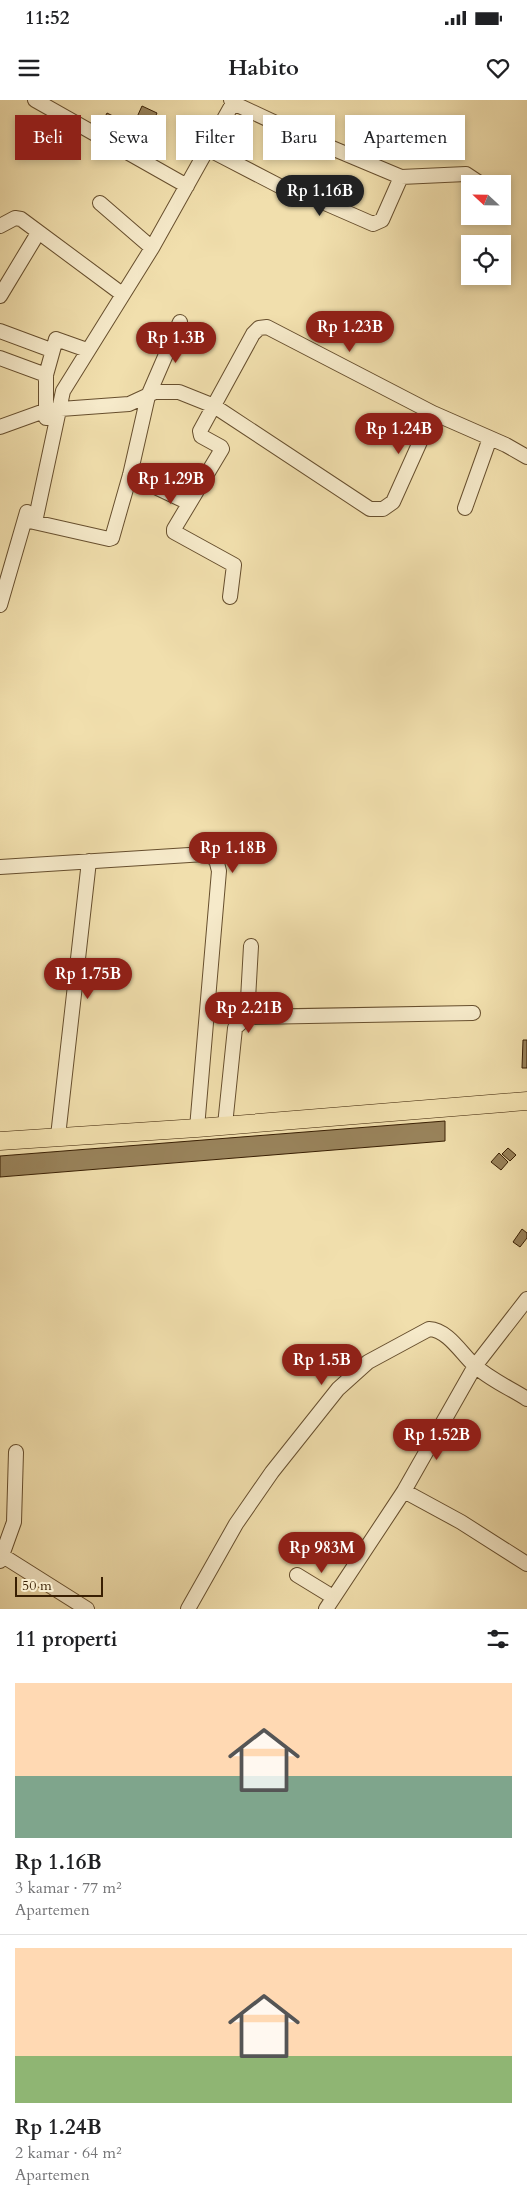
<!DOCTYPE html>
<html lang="id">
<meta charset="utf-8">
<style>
body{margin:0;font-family:Cardo,serif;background:#f2f2f2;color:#202124;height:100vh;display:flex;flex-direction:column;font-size:19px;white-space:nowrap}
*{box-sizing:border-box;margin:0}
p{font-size:16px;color:#757577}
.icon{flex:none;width:28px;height:28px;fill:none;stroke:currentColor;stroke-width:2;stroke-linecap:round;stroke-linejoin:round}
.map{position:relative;height:1509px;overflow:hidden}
.details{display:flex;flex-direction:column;background:#fff;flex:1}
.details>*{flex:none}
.guide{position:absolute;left:15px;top:15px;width:498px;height:45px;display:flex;gap:10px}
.needle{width:32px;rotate:292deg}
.tools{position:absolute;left:461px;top:75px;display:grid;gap:10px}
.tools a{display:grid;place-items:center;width:50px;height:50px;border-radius:0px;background:#fff;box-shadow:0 2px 8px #0003;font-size:25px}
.scale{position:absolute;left:15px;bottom:12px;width:88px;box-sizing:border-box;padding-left:5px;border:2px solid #391f03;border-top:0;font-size:14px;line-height:18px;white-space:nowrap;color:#391f03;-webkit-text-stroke:4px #f6eaca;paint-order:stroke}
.price{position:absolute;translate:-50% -42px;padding:0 11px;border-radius:18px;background:#8f2418;color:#fff;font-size:16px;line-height:32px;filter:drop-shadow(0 1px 2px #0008)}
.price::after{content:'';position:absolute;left:50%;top:30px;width:15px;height:11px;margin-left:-8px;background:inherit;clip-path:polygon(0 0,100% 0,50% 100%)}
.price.active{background:#222;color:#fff}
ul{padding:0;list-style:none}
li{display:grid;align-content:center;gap:10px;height:265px;padding:0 15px}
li+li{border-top:1px solid #e0e0e0}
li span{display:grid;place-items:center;height:155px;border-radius:0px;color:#555}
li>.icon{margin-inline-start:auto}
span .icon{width:90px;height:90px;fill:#fffc;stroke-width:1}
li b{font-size:21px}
h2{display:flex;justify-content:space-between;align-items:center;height:60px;padding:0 15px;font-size:21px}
.tag{padding:0 18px;border-radius:0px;background:#fff;box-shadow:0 2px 8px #0003;font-size:18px;line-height:45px}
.tag.active{background:#8f2418;color:#fff}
.status{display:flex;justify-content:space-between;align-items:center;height:35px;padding:0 25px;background:#fff;direction:ltr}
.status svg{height:14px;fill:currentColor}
header{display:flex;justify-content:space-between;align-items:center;height:65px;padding:0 15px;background:#fff;font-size:22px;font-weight:800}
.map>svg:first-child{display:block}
.building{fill:#99835b;stroke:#391f03}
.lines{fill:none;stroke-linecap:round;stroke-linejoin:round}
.minor-casing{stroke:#674f2e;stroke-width:16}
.major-casing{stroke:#391f03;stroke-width:19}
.minor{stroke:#f6eaca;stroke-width:14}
.major{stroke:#f1dfad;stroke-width:18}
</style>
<div class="status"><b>11:52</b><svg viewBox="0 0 49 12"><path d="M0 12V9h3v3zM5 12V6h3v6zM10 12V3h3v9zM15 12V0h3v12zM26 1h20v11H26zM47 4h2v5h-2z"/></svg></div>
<header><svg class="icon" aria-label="menu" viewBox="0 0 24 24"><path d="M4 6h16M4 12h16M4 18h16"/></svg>Habito<svg class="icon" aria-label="heart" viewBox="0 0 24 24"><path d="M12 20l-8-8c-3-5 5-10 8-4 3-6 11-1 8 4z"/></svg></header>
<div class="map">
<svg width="527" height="1509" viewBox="0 0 527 1509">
<rect width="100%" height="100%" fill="#f1dfad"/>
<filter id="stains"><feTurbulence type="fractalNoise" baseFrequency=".004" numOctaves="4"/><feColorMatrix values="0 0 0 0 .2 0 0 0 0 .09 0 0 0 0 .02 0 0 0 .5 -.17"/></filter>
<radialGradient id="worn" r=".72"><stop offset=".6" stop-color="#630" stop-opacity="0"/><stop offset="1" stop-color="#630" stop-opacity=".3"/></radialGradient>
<path class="building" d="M142,6l15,7 -5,11 -15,-7z
M107,13l12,6 -9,17 -12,-6z
M136,20l16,8 -9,19 -16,-8z
M523,940h4v28h-5z
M445,1021v20l-445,36v-21z
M508,1048l8,7 -6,6 -8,-7z
M499,1053l9,9 -7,8 -10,-8z
M522,1129l5,4v5l-7,9 -7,-5z"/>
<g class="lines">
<g class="minor-casing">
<path id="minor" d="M35,0l152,86
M233,3l75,35 93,39 65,-3 15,10
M208,49l83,43 11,1 71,31 9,-4 19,-43
M100,103l52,45
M0,126l15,-8 6,1 101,75
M0,196l38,-63
M0,231l51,19
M0,258l46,17v43
M46,275l10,-36 31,11
M0,327l47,-17 82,-6 26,-12h24l35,14 156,103h13l10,-7 40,-89
M130,375l59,28
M465,408l25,-70
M25,420l84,19 3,-1 18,-63 18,-79 32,-74
M35,422l28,-131 89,-143 81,-145 -2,-3
M230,497l4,-32 -60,-33v-3l48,-80 -1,-2 -20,-11 -1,-5 53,-97 6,-6 8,-1 166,86 73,32 21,12
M0,505l27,-93
M0,767l205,-13 11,5 3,12 -22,257
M247,917l226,-4
M225,1025l10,-97 12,-11 4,-71
M58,1036l31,-275
M404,1391l57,31 66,42
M3,1456l84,53
M0,1461l14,-39 2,-70
M297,1475l36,22
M188,1509l48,-85 36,-52 66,-83 30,-27 61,-33c19,1 32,24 45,36 15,14 36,23 53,34
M326,1509l78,-118 71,-125 52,-67"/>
</g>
<g class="major-casing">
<path id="major" d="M0,1041l197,-13 330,-27"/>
</g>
<use href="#minor" class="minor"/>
<use href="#major" class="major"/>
</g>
<rect width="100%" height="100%" filter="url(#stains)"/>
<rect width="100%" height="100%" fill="url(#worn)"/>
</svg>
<div class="tools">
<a><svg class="needle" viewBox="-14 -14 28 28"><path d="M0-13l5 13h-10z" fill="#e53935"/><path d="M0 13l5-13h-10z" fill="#757577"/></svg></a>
<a><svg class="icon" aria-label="locate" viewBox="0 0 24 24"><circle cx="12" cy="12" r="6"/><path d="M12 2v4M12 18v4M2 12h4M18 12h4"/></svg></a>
</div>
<div class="scale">50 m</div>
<b class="price active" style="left:320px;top:117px">Rp 1.16B</b>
<b class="price" style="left:350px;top:253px">Rp 1.23B</b>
<b class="price" style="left:176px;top:264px">Rp 1.3B</b>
<b class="price" style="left:399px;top:355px">Rp 1.24B</b>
<b class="price" style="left:171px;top:405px">Rp 1.29B</b>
<b class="price" style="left:233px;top:774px">Rp 1.18B</b>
<b class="price" style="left:88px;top:900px">Rp 1.75B</b>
<b class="price" style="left:249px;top:934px">Rp 2.21B</b>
<b class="price" style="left:322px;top:1286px">Rp 1.5B</b>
<b class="price" style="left:437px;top:1361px">Rp 1.52B</b>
<b class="price" style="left:322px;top:1474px">Rp 983M</b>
<div class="guide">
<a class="tag active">Beli</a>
<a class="tag">Sewa</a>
<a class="tag">Filter</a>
<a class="tag">Baru</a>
<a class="tag">Apartemen</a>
</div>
</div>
<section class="details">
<h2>11 properti<svg class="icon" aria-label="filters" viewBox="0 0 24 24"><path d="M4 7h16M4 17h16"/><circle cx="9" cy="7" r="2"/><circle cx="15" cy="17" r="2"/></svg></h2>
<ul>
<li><span style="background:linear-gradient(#ffd9b3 60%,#7fa58c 0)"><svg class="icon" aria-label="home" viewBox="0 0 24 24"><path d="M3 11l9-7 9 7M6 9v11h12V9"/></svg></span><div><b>Rp 1.16B</b><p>3 kamar · 77 m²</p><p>Apartemen</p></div></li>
<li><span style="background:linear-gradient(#ffd9b3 70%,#8fb573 0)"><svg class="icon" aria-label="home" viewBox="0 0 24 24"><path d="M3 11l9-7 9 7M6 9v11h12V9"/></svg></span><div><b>Rp 1.24B</b><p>2 kamar · 64 m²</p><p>Apartemen</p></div></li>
</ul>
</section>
